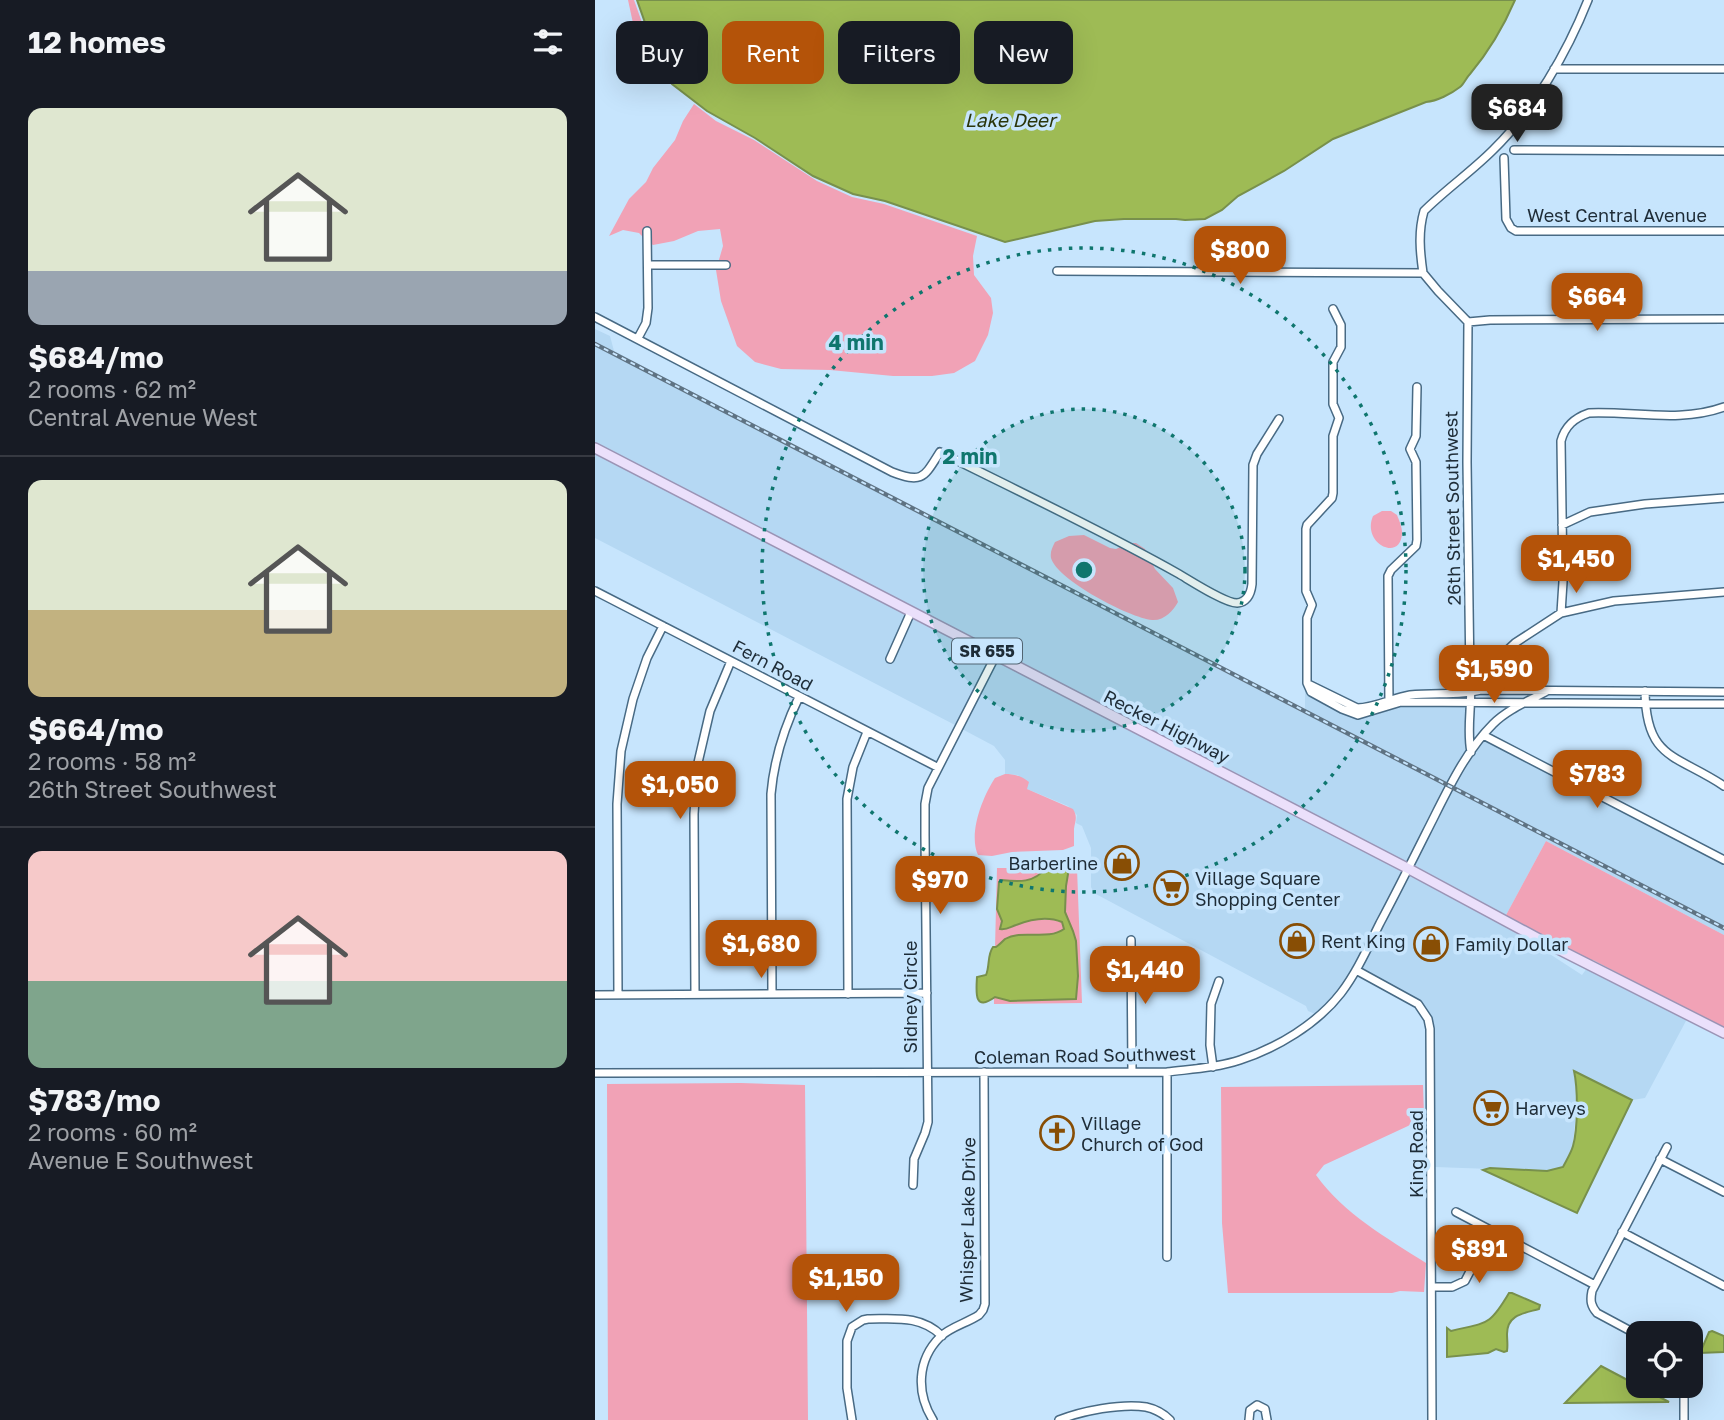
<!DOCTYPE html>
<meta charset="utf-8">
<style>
body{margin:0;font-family:"Golos Text",sans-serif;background:#242831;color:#f1f3f6;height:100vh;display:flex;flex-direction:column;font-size:26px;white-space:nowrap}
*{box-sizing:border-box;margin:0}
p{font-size:23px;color:#9ea1a6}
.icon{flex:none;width:38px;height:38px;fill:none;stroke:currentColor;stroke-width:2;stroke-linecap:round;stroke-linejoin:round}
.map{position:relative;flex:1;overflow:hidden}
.panel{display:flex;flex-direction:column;background:#171b24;width:595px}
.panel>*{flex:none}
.hud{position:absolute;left:21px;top:21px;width:665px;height:63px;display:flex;gap:14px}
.fabs{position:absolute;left:1031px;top:1321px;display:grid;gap:14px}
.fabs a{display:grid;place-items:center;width:77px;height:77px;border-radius:14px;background:#171b24;box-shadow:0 7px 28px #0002;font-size:35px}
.price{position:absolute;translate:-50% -60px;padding:0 16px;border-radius:14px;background:#b45309;color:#fff;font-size:23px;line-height:46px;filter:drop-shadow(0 2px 4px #0008)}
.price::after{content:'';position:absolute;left:50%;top:42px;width:21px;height:16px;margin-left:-10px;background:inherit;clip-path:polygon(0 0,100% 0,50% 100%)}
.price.selected{background:#222;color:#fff}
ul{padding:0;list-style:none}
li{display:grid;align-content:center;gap:14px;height:371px;padding:0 28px}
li+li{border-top:2px solid #363941}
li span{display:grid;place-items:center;height:217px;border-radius:14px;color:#555}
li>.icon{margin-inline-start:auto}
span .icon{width:126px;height:126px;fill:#fffc;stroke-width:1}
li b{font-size:30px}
h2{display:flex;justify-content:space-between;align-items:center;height:84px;padding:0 28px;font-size:30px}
.pill{padding:0 24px;border-radius:14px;background:#171b24;box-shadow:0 7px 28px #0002;font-size:24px;line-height:63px}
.pill.selected{background:#b45309;color:#fff}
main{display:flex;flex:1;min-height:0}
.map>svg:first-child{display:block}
.built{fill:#b5d8f3}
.green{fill:#f1a2b6}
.water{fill:#9ebb55;stroke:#78904c;stroke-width:2}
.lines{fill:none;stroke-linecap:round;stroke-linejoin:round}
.minor-casing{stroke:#486a84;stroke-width:10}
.major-casing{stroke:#9b94b5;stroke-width:12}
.minor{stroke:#fff;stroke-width:7}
.major{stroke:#ebe0fb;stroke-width:9}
.rail-casing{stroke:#5f7383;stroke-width:4.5}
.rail{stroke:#c7e5fd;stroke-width:2;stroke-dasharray:5;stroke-linecap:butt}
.ring{fill:none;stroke:#0f766e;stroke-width:3.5;stroke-dasharray:3.5 7}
.labels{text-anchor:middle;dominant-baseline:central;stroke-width:7;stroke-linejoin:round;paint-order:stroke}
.shield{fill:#c7e5fd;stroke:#516472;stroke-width:2}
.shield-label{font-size:16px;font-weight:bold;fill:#1e2c37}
.street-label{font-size:18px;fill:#1e2c37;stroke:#c7e5fd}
.poi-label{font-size:18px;fill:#1e2c37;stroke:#c7e5fd;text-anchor:start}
.water-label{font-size:19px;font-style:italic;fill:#2a350a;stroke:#c7e5fd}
.centre{fill:#0f766e;stroke:#c7e5fd;stroke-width:3.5}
.ring-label{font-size:21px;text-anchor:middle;font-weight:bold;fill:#0f766e;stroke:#c7e5fd;stroke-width:7;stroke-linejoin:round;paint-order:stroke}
</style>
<main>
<section class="panel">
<h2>12 homes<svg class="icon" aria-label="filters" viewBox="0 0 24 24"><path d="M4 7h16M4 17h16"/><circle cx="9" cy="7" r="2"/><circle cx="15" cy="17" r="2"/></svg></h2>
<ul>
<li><span style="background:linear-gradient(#dfe7d0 75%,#9aa5b1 0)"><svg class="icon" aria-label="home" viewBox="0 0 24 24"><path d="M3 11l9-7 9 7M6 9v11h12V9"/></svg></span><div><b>$684/mo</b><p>2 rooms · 62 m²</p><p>Central Avenue West</p></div></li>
<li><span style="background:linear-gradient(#dfe7d0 60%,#c2b280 0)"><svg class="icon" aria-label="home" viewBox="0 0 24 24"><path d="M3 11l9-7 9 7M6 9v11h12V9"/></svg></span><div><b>$664/mo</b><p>2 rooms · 58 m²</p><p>26th Street Southwest</p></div></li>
<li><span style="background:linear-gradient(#f6c9c9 60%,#7fa58c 0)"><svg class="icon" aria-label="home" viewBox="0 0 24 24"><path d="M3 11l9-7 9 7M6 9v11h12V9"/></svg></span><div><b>$783/mo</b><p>2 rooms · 60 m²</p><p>Avenue E Southwest</p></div></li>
</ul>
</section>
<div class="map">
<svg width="1129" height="1420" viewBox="0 0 1129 1420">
<rect width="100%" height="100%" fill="#c7e5fd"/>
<path class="built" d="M0,329l15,7 4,15 691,363v-26l5,8 30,17 17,5 21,-4 23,-8h67l-2,36 1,9 -33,57 -27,56 -812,-420z
M0,452l311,162 -21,47 6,3 22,-47 78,40 -36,68 -360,-187z
M403,660l406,211 -51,97 -15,22 -23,24 -7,-3 -2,-5 -212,-113 -3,-6v-39l-9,-22 -6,-3 1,-8 -9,-9 -41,-17 -9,-14 -13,-1v-14l-11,-14 -32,-17z
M889,740l240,124v71l-178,-94 -41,76 -92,-49 27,-56 33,-56z
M815,874l92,49 80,52 5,-7 100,51 -42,79 -13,2 -57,-28 1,38 -3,36 -10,21 -16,4 -112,-4v-127l-4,-23 -11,-16 -59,-32z"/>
<path class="green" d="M33,0h6l23,65 -21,-28z
M99,104l22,17 38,19 63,41 35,16 32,7 93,32 -4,20 1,19 17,23 2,15 -5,22 -13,26 -21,12 -22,3h-39l-63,-6 -49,-1 -26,-7 -18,-16 -16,-45 -5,-31 7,-24 -3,-17 -22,2 -24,10 -21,4 -8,-6 -6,-6 -16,-3 -14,6 20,-37 17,-17 7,-14 22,-28 8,-19z
M787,511h9l6,4c2,5 5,12 5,17 0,31 -41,12 -29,-16z
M489,535l26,13 6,1 13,-6h7l9,6 10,20 18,19 5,14c-5,9 -14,19 -26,18 -22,-2 -95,-40 -101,-62 -1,-6 1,-10 4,-16l14,-6z
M410,774c9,0 17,2 24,8l-2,7 46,20c5,8 2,12 1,20 0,6 0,12 0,17l-11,4 -51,2 -20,4 -14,-1c-10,-22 5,-59 17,-77z
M951,841l178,94v94l-131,-69 -2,1 -86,-44z
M402,868h49c-16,21 -28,9 -47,14l-2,27 5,12 -2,4 8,4c16,-9 37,-13 54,-7l2,7c-16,12 -38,3 -55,9 -5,2 -10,7 -14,10z
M474,868h8l5,135 -88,1v-7l16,4 66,-2 1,-46 -12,-41 1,-26z
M146,1083l64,2 3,335h-200l-1,-336z
M828,1085l1,31 -16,10 -84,39 -8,10c28,39 71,63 110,88l-2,29 -24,-1 -8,2h-164l-6,-70 -1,-136z"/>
<path class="water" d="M42,0h878c-12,28 -25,50 -45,74 -4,4 -6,10 -10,13 -9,7 -23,14 -34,15l-93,37 -49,32 -46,25 -16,14 -17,9 -20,1 -9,-1h-52l-29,2 -90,21 -120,-41 -32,-7 -40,-18 -58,-38 -48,-27 -35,-27 -11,-16z
M451,868h23l-3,18 -1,26 8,19 3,10 2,35 -2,23 -66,2 -15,-4c-21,15 -19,-4 -18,-20l9,-2c4,-9 1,-20 7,-28h3c3,-2 6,-5 9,-8 17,-10 42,2 59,-10l-2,-7c-14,-6 -31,-3 -46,3 -6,2 -9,5 -16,4l2,-8 -5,-12 2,-27 2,-2c18,2 33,3 45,-12z
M979,1071l58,29 -55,113 -94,-43 7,-2 57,3 16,-4c3,-6 8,-14 10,-21 5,-17 5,-57 1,-75z
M914,1293h3l28,12 -1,4c-14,4 -32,5 -32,25 0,6 1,11 0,17l-3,1 -8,-3 -8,4 -41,4v-29l4,3c36,-9 38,-4 58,-38z
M1117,1331l12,5v16l-24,1 9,-21z
M1006,1366l68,36 -104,1z"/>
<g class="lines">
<g class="minor-casing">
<path id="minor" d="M959,69h170
M919,150l210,1
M909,158l2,61 5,9 5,3h208
M53,265h78
M462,271l366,2
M828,273l15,18 30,31 -1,140 3,216c3,25 -4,50 1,74
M828,273c-3,-21 -5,-41 1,-62 21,-21 47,-39 69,-61 41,-40 74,-97 95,-150
M738,309l8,16v22l-8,15v42l6,14 -6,18v57l-1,5 -25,27 -1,4v62l6,14 -5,13v65l4,9 31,17 16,6 43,-13 323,2
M0,317l297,155c31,12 32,5 48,-20 80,40 161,78 239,122 12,7 46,29 58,29 11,-1 14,-10 15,-19l1,-119 4,-11 22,-35
M873,322l22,-2 234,-1
M43,338l8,-15 2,-15 -1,-77
M967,525l28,-13 55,-8 79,-6
M0,591l342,176
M966,613l2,-31 -2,-141c4,-15 13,-23 28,-28 45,-2 91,10 135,-6
M295,659l21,-47
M713,684l49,24c18,0 35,-10 53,-13 24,-3 48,1 71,-5l243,2
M1050,691c1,69 31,63 79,95
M876,693l29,-36 15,-14 46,-30 53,-12 110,-9
M794,705l-1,-129 3,-6 25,-24 1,-6 -1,-78 -6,-13 6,-13 1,-49
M888,735l241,125
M536,940l1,132
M761,970l62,34 10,15 2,10 2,391
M100,994l-1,-180 3,-47 13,-56 21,-50
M177,994l-1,-200c3,-35 13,-66 28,-97
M253,994l-1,-195 6,-32 14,-35
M0,995l332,-2
M23,995l-1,-191 4,-53 12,-52 14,-41 16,-32
M618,1067l-3,-22 1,-41 8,-23
M572,1072v185
M0,1073l572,-1c24,-3 49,-4 73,-12 37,-12 77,-36 101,-67 16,-21 27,-46 39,-70 16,-30 31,-60 46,-90 19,-37 37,-79 67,-109 15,-15 36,-23 54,-33
M1065,1159l64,33
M318,1185l1,-26 11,-26 3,-11 -3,-286v-32l3,-16 68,-133
M861,1212l139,73
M1027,1232l102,54
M837,1287h20l13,-6 26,-50
M1043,1335l-41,-22c-6,-7 -7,-12 -5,-22l75,-144
M257,1420l-5,-32v-47l5,-14 11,-7 5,-1c27,0 53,-4 74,17
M338,1420c-17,-27 -16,-60 7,-83 10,-10 27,-14 39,-22l4,-5 2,-6 -1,-232
M464,1420c22,-9 63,-17 87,-13 9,2 17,6 24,13
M654,1420l1,-10 7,-5 8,4 2,11
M1089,1420v-34"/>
</g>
<g class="major-casing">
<path id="major" d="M0,448l814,421 143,77 172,87"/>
</g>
<use href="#minor" class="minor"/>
<use href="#major" class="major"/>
<g class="rail-casing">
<path id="rail" d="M0,344l1129,584"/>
</g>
<use href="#rail" class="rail"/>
</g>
<circle cx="489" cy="570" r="161" fill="#0f766e" fill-opacity=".12"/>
<g class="ring">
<circle cx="489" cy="570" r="161"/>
<circle cx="489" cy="570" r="322"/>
</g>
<defs>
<g id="shop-ring" transform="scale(1.75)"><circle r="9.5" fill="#c7e5fd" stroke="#884e05" stroke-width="1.5"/><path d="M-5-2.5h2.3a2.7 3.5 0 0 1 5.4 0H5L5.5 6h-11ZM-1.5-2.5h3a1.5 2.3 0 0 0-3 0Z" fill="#884e05"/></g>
<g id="supermarket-ring" transform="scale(1.75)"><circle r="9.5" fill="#c7e5fd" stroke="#884e05" stroke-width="1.5"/><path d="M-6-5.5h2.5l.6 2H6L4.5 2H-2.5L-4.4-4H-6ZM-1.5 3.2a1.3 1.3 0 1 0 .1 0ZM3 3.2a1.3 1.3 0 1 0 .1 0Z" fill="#884e05"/></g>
<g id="church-ring" transform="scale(1.75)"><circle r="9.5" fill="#c7e5fd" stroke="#884e05" stroke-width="1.5"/><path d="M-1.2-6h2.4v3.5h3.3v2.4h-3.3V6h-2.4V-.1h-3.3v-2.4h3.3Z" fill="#884e05"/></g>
</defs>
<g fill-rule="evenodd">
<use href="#shop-ring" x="527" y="863"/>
<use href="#supermarket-ring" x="576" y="888"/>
<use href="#shop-ring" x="702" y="941"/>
<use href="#shop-ring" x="836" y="944"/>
<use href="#supermarket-ring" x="896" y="1108"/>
<use href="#church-ring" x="462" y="1133"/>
</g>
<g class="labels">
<rect class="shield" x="357" y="638.5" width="70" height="25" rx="5"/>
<g class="shield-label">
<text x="392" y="651">SR 655</text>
</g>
<g class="street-label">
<text x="1022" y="215">West Central Avenue</text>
<text transform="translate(857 508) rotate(-91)">26th Street Southwest</text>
<text transform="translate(178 665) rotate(28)">Fern Road</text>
<text transform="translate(572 726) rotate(27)">Recker Highway</text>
<text transform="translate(315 997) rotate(-90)">Sidney Circle</text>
<text transform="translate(490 1055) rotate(-1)">Coleman Road Southwest</text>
<text transform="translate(821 1154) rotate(-90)">King Road</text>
<text transform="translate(372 1220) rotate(-89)">Whisper Lake Drive</text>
</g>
<g class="poi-label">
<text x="503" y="863" text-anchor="end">Barberline</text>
<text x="600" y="878">Village Square<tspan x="600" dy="21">Shopping Center</tspan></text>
<text x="726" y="941">Rent King</text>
<text x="860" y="944">Family Dollar</text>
<text x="920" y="1108">Harveys</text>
<text x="486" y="1123">Village<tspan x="486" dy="21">Church of God</tspan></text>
</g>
<g class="water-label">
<text x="415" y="119">Lake Deer</text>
</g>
</g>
<circle cx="489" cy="570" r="10" class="centre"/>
<g class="ring-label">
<text x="261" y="350">4 min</text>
<text x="375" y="464">2 min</text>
</g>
</svg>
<div class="fabs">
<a><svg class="icon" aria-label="locate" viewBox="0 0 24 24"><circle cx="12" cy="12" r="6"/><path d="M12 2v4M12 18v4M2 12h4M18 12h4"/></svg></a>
</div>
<b class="price selected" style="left:922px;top:144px">$684</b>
<b class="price" style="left:645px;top:286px">$800</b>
<b class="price" style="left:1002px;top:333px">$664</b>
<b class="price" style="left:981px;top:595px">$1,450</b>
<b class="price" style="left:899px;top:705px">$1,590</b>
<b class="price" style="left:1002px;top:810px">$783</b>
<b class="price" style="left:85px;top:821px">$1,050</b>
<b class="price" style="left:345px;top:916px">$970</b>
<b class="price" style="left:166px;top:980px">$1,680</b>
<b class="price" style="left:550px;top:1006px">$1,440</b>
<b class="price" style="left:884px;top:1285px">$891</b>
<b class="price" style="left:251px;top:1314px">$1,150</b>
<div class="hud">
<a class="pill">Buy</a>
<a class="pill selected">Rent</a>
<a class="pill">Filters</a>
<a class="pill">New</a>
</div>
</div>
</main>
